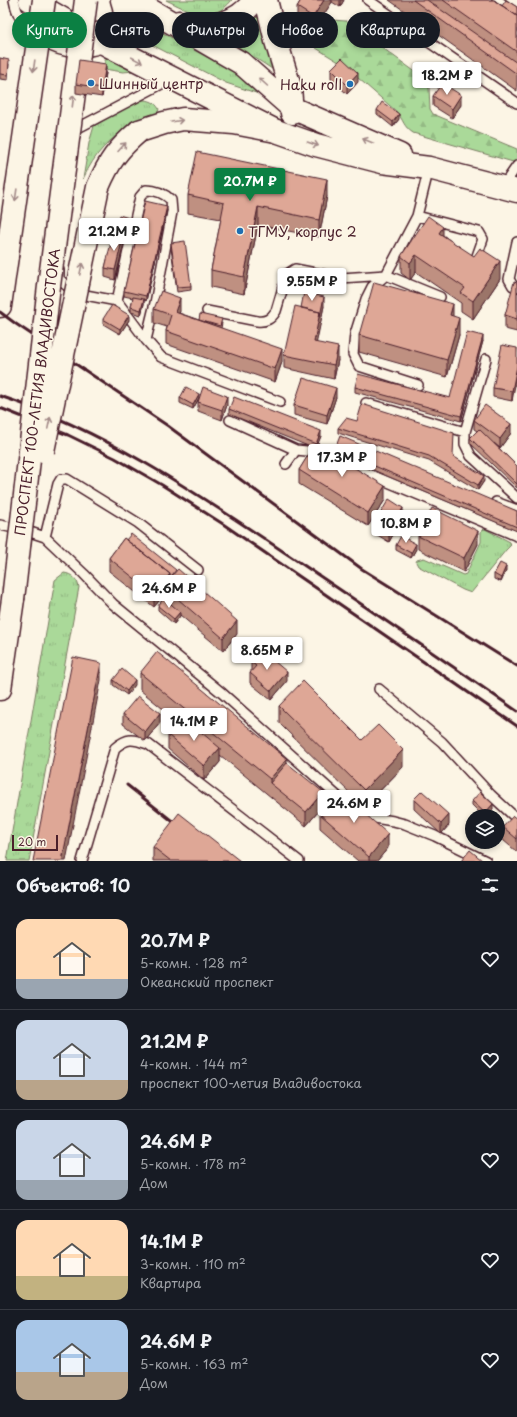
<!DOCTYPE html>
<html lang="ru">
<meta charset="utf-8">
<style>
body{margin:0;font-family:"Playpen Sans",sans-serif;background:#242831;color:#f1f3f6;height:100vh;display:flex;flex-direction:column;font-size:15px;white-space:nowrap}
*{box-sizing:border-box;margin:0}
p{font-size:13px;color:#9ea1a6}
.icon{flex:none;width:22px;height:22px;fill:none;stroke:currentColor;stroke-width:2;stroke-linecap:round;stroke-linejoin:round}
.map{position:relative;height:861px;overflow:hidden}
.side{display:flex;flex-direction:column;background:#171b24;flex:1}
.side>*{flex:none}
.top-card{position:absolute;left:12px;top:12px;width:493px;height:36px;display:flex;gap:8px}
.controls{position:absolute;left:465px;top:809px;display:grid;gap:8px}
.controls a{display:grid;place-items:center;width:40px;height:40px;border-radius:50%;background:#171b24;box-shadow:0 2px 6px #0003;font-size:20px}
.scale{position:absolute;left:12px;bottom:10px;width:46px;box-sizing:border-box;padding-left:4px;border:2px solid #4a1f2b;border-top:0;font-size:11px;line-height:14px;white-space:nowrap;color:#4a1f2b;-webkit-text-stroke:3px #fcf5e5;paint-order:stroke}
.price{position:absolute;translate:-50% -34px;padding:0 9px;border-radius:4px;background:#fff;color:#222;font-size:13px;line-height:26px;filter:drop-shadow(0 1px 2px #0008)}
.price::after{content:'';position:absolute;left:50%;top:24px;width:12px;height:9px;margin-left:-6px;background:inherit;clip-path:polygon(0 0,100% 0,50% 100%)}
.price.current{background:#0b8043;color:#fff}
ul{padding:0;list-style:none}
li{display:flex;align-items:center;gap:12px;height:100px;padding:0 16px}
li+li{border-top:1px solid #363941}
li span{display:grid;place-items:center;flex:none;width:112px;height:80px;border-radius:12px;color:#555}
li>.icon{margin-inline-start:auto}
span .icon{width:48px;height:48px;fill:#fffc;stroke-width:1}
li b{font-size:17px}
h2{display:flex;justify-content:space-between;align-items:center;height:48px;padding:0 16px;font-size:17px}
.tag{padding:0 14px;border-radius:18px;background:#171b24;box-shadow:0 2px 6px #0003;font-size:14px;line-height:36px}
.tag.current{background:#0b8043;color:#fff}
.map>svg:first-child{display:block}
.grass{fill:url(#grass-tufts);stroke:#7a7c62}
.forest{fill:url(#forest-firs);stroke:#7a7c62}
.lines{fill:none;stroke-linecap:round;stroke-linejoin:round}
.lane-casing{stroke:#4a1f2b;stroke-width:12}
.primary-casing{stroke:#4a1f2b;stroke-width:25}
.highway-casing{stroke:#4a1f2b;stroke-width:25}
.lane{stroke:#fcf5e5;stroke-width:9}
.primary{stroke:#fcf5e5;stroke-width:22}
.highway{stroke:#fcf5e5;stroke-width:22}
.rail{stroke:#4a1f2b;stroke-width:3}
.highway-bridge-casing{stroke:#4a1f2b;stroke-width:25;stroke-linecap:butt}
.highway-bridge{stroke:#fcf5e5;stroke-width:22}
.wall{fill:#bf9081;stroke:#4a1f2b}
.shaded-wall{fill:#9b7569;stroke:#4a1f2b}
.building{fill:#dea796;stroke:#4a1f2b}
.oneway{stroke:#a38a88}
.poi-dot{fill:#1f6fb2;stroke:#fcf5e5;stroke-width:1.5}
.labels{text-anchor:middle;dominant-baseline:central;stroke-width:3;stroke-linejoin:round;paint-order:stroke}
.poi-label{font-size:14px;fill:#4a1f2b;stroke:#fcf5e5;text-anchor:start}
.street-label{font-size:14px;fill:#4a1f2b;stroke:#fcf5e5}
</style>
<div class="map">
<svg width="517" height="861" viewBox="0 0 517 861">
<defs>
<pattern id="grass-tufts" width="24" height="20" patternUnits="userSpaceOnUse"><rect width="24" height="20" fill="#aad999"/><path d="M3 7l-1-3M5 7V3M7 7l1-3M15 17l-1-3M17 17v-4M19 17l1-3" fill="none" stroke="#94ba84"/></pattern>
<pattern id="forest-firs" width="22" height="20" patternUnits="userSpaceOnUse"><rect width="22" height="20" fill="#aad999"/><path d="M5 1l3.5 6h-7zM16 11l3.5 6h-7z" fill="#94ba84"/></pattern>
</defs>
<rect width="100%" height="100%" fill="#fcf5e5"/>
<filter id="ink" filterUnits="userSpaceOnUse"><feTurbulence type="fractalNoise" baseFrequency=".025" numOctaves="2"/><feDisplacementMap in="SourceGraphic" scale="8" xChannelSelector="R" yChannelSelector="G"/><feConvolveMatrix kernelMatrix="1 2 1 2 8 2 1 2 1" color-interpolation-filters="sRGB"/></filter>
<g filter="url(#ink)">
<path class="grass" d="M166,0h66c-20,25 -43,11 -66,0z
M260,16l15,55 -56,-37z
M138,19l94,52 18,11 15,14 -39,-13 -97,-50 6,-6z
M106,54l28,17 -11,1 -19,-3z
M142,100c8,0 13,2 17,9 -3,12 -17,10 -26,15 -24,15 -38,29 -50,55l6,-36 5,-17 29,-17z
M485,529l25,13 1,3 -5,5 -35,43 -8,-3 -45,-24 -2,-4 1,-2 7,-2 39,17 3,-1 15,-32v-10l1,-2z
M64,573c8,1 13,6 15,14l-50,274h-22l48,-281z"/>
<path class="forest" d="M332,20l14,1 79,58 4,9 1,21 3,5 84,35v11l-4,2 -100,-29c-10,-7 -9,-12 -16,-21l-55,-48 -26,-16c-8,-14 5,-22 16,-28z"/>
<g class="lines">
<g class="lane-casing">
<path id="lane" d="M14,0c5,28 28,47 55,52 12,2 26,-2 37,-5
M368,0l149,103
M497,0l20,14
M75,135l1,-6 95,-50
M503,186l14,-20
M417,216l62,16 4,7 -6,17
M517,242l-8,37 4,7 4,1
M59,270v9l16,14 42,8 29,39 15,17 119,45
M117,301l23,-104 6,-7c10,0 18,3 25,10l1,12 -17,91 -9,37
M207,311l50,10c9,1 14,-2 19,-10l11,-37 8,-5 46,9 45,-3 54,22
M486,359l-21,73v12l6,12 46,42
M418,385l-59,-19 -6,-12 2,-20 11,-35 6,-12 14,-12 31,-59 12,-48
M366,403l99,29
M230,420l66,30
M286,464l10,-14 21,2 5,2
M345,464l172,72
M496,502l21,8
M0,525l27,6 18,6 39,37 29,30 109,89 123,110
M45,537l13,-53 3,-5h6l71,44 60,47
M379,689l63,53 49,53 26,24
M358,811l11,6 24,4 12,3 30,12 51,25
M82,861l33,-113c13,-11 18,-9 33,-4l151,117"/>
</g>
<g class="primary-casing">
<path id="primary" d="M30,0l79,46 167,85 40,14 66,17 47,6 88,23
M133,0l108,63 51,45 108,47
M266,0l10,41 14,46 2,26
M179,22c27,8 59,3 75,-22
M91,35c7,-2 16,-1 22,-4 14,-6 13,-20 9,-31"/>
</g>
<g class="highway-casing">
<path id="highway" d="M139,131l25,-8 19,-4 51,4 42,8
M0,306l7,-50
M0,689l13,-90"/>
</g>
<use href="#lane" class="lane"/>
<use href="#primary" class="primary"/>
<use href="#highway" class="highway"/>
<path class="rail" d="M0,312l16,12 152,102 194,143 155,97
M0,396c106,35 198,98 290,160 76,51 152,103 227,155
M0,408l68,27 47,23 47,27 61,39 294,202
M127,785l54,43"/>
<g class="highway-bridge-casing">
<path id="highway-bridge" d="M7,256l37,-256
M43,451l55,-264c11,-26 20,-38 41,-56
M13,599l36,-313 37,-286"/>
</g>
<use href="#highway-bridge" class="highway-bridge"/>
</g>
<path class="wall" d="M301,0h43l-4,7 -8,-5 -19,29 -16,-11v-13z
M389,0h105l8,6 15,1v84z
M0,58l9,6 -1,16 -8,-1z
M331,69l27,13 -11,12 -16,-15z
M106,73l-4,24 -26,-4v-9z
M433,96l28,9 -9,13 -19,-12z
M377,110l22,9 -6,8 -16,-13z
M188,195l139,1 -8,41 -61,-12 -14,69 -33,-7v-17l10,-51 -33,-6z
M167,210l-21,91 -2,-1v4l-3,11 -10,-3v-5l2,-9 -9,-2v-5z
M129,223l-14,57 -10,-3v-9l9,-34z
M443,235l57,44 -27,40 -12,-8v-8l-45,-31 -6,8 -9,-7v-17z
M171,243l20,43v4l-14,2 -6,-44z
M517,283v49l-12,-3v-14z
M324,306l-8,36 22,18 -4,19 -50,-11v-13l17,-47z
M154,309l26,2 -1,2 20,7 23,3 -1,5 61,34 -7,20 -109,-38v-13l1,-4 -13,-4z
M453,316l6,19 -12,42 -88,-25v-17z
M103,319l26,1 -9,14 -17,-10z
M483,341l-22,80 -106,-29v-5l95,11z
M517,348l-5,53 -19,-4v-9z
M336,397l-9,27 -33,-9v-10z
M180,398h19l-6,11 -13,-6z
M198,402l29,3 -5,15 -24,-9z
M229,409l92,27 -4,9 68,55 -17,26 -69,-42v-14l14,-22 -84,-34z
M474,420l37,13 -11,15 -6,-5 23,23v22l-47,-45v-5l7,-7 -3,-2z
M338,428l115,28 31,25 -6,9 -49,-29 -91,-28z
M335,449l182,62v20l-182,-77z
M403,517l-14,25 -15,-9v-9z
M418,536l60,8 -14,28 -46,-23z
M124,538l113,96 -14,17 -43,-36v1l-6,8 -16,-14v-4l5,-6v-4l-9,11 -45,-36v-13z
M396,545l20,4 -5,9 -15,-8z
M506,571l-5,11 -7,-3v-5z
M251,662l36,19 -16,19 -21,-17v-10l1,-1z
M140,673l147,90 36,43 -17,20 -86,-71v7l-16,18 -36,-31v-14l11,-13 -39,-32z
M113,680l22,5 -8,10 -14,-10z
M279,706l83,34 41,27 -39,40 -85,-84z
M123,714l37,9 -15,18 -22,-17z
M414,799l35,26 -8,9 -27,-25z
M472,801l21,8 -7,7h-3l-11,-11z
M320,814l68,34 -11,13h-19l-38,-33z
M517,819v33l-14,-12v-13z
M153,847l87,14h-87z"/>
<path class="shaded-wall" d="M324,0h8v2l-19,29v-14z
M340,0h4l-4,7z
M106,64v9l-4,24v-9z
M358,73v9l-11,12v-9z
M461,95v10l-9,13v-9z
M399,114v5l-6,8v-5z
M327,179v17l-8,41v-17z
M167,206v4l-21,91v-5z
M258,207v18l-14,69v-17z
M129,218v5l-14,57v-10l8,-33z
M443,227v17l-4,-11z
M416,255v17l-6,8v-17z
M500,261v18l-27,40v-18z
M324,297v9l-10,49v-13l6,-30z
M180,298v13l-5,14v-13z
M144,299v5l-3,11v-5z
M453,304v17l-3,-6z
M129,315v5l-9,14v-5z
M459,318v17l-12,42v-17z
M483,336v5l-22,80v-5z
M338,347v13l-4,19v-14z
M282,349v13l-7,20v-13z
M517,366v9l-5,26v-10z
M336,388v9l-9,27v-9z
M199,394v4l-6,11v-4z
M227,396v9l-5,15v-10z
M511,424v9l-11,15v-9z
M321,431v5l-5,13v-5z
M484,476v5l-6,9v-5z
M385,486v14l-17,26v-13z
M403,508v9l-14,25v-10z
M478,531v13l-14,28v-14z
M416,544v5l-5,9v-5z
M506,566v5l-5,11v-4z
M170,574v4l-7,8v10l-9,11v-13z
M180,612v4l-6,8v-5z
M237,621v13l-14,17v-13z
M101,663v17l-35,181h-4z
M287,672v9l-16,19v-9z
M135,680v5l-8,10v-4z
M160,713v10l-15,18v-9z
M220,748v14l-16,18v-14z
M403,750v17l-39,40v-17z
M287,759v17l-17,7v-4z
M323,792v14l-17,20v-14z
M493,804v5l-7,7h-1v-3z
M449,815v10l-8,9v-10z
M388,834v14l-11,13h-8v-4z"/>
<path class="building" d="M301,0h23l-11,17 -16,-10z
M413,0h14l90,63v11z
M443,0h51l23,16v36z
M494,0l8,6 4,-6 11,7v9z
M0,58l9,2 -1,15 -8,-1z
M342,58l16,15 -11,12 -16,-16z
M79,60l27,4 -4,24 -26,-4z
M442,83l19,12 -9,14 -19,-13z
M382,102l17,12 -6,8 -16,-12z
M197,152l130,27 -8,41 -61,-13 -14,70 -33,-7 13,-67 -36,-8z
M145,201l22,5 -21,90 -22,-5z
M119,215l10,3 -6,23v-4l-9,-3z
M428,216l15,11 -4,6 35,23 6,-8 20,13 -27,40 -12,-8 4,-5 -49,-33 -6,8 -9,-7z
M113,234l10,3 -8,33 -10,-2z
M185,241l6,45 -14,1 -6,-44z
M374,282l79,22 -3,11 9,3 -12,42 -88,-25z
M514,282l3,1v36l-12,-4z
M161,291l19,7 -5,14 107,37 -7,20 -109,-38 5,-16 -17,-6z
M304,292l20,5 -4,19v-4l-19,-4z
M133,297l11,2 -3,11 -10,-3z
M112,305l17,10 -9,14 -17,-10z
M295,306l25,6 -6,30 24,5 -4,18 -50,-10z
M200,314l22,5 -2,7 -21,-6z
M467,332l16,4 -22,80 -106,-29 3,-13 92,24z
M502,345l15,3v18l-5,25 -19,-3z
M303,378l33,10 -9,27 -33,-10z
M186,387l13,7 -6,11 -13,-7z
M203,387l24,9 -5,14 -24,-8z
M234,397l87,34 -5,13 -87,-35z
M362,404l92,29 -1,23 31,20 -6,9 -49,-29 -91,-28 8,-10 11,3z
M485,405l26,19 -11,15 -26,-19z
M479,429l38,37v18l-47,-46z
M340,436l177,75v16l-182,-78z
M315,444l70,42 -17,27 -69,-43z
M389,499l14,9 -14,24 -15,-8z
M432,508l46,23 -14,27 -46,-22z
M131,534l45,36 -6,8v-4l-44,-34z
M401,536l15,8 -5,9 -15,-8z
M124,538l46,36 -16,20 -45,-36z
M500,563l6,3 -5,12 -7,-4z
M178,569l59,52 -14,17 -60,-52z
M164,598l16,14 -6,7 -16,-13z
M261,650l26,22 -16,19 -21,-18 6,-7 -5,-4z
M157,652l130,107 -17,20 -130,-106z
M73,657l28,6 -39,198h-29z
M122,669l13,11 -8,11 -14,-11z
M303,681l59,59 16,-15 25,25 -39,40 -85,-84z
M138,696l22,17 -15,19 -22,-18z
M183,717l37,31 -16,18 -36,-31z
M287,763l36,29 -17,20 -36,-29z
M422,791l27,24 -8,9 -27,-25z
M340,792l48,42 -19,23 -49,-43z
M480,792l13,12 -8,9 -13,-12z
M179,813l61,48h-69l-18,-14z
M513,816l4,3v20l-14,-12z
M470,850l13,11h-22z"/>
<defs><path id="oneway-shaft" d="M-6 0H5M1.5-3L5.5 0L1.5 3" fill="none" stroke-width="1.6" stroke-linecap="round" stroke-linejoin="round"/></defs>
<g class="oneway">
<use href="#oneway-shaft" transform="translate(137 60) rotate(28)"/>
<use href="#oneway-shaft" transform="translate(34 66) rotate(98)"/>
<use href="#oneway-shaft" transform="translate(263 82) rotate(-138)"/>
<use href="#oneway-shaft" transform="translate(73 101) rotate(-83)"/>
<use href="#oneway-shaft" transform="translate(177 121) rotate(-9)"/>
<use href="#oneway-shaft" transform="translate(368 141) rotate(-157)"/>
<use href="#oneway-shaft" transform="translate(313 144) rotate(19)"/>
<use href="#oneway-shaft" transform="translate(122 147) rotate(-48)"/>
<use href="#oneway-shaft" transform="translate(16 195) rotate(98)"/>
<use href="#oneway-shaft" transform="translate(81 269) rotate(-78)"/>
<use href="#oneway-shaft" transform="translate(49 423) rotate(-78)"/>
</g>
</g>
<g class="poi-dot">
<circle cx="91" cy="83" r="4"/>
<circle cx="350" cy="84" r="4"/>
<circle cx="240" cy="231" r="4"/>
</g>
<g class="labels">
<g class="poi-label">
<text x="99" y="83">Шинный центр</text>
<text x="342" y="84" text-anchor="end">Haku roll</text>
<text x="248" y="231">ТГМУ, корпус 2</text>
</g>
<g class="street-label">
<text transform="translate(37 392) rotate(-83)">ПРОСПЕКТ 100-ЛЕТИЯ ВЛАДИВОСТОКА</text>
</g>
</g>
</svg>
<div class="controls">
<a><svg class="icon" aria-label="layers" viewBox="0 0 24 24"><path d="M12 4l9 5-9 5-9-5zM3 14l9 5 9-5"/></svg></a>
</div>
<div class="scale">20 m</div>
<b class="price" style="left:447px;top:96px">18.2M ₽</b>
<b class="price current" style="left:250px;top:202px">20.7M ₽</b>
<b class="price" style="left:114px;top:252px">21.2M ₽</b>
<b class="price" style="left:312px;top:302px">9.55M ₽</b>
<b class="price" style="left:342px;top:478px">17.3M ₽</b>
<b class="price" style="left:406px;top:544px">10.8M ₽</b>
<b class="price" style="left:169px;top:609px">24.6M ₽</b>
<b class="price" style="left:267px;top:671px">8.65M ₽</b>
<b class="price" style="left:194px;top:742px">14.1M ₽</b>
<b class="price" style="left:354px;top:824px">24.6M ₽</b>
<div class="top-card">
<a class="tag current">Купить</a>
<a class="tag">Снять</a>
<a class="tag">Фильтры</a>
<a class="tag">Новое</a>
<a class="tag">Квартира</a>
</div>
</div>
<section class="side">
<h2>Объектов: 10<svg class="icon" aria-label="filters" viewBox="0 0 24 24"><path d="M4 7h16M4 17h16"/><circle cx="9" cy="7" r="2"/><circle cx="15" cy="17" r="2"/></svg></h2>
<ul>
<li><span style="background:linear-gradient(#ffd9b3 75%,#9aa5b1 0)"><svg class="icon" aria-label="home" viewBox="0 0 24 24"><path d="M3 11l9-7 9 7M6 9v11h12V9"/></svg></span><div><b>20.7M ₽</b><p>5-комн. · 128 m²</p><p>Океанский проспект</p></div><svg class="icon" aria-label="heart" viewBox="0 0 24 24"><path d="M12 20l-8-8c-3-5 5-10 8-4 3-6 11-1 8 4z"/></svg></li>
<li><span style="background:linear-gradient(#c9d6e8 75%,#b9a48a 0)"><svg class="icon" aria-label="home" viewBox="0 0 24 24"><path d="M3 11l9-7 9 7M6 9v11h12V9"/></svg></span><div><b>21.2M ₽</b><p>4-комн. · 144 m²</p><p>проспект 100-летия Владивостока</p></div><svg class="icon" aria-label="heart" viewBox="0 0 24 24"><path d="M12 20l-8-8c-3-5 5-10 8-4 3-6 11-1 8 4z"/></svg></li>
<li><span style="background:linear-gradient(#c9d6e8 75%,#9aa5b1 0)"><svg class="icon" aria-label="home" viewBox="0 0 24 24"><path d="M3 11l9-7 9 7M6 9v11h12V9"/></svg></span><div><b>24.6M ₽</b><p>5-комн. · 178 m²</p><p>Дом</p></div><svg class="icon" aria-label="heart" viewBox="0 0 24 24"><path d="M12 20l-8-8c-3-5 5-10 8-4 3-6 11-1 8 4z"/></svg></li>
<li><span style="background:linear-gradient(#ffd9b3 70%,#c2b280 0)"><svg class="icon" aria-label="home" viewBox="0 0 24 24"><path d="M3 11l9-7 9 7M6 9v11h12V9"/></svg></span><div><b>14.1M ₽</b><p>3-комн. · 110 m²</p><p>Квартира</p></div><svg class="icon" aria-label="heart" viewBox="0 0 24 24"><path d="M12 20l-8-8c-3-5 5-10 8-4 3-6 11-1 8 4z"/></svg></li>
<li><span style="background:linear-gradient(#a9c7e8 65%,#b9a48a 0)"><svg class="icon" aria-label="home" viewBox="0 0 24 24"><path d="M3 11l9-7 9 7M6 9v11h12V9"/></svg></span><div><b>24.6M ₽</b><p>5-комн. · 163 m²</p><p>Дом</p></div><svg class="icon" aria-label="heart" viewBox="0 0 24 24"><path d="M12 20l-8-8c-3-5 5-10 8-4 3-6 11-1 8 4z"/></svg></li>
</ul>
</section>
